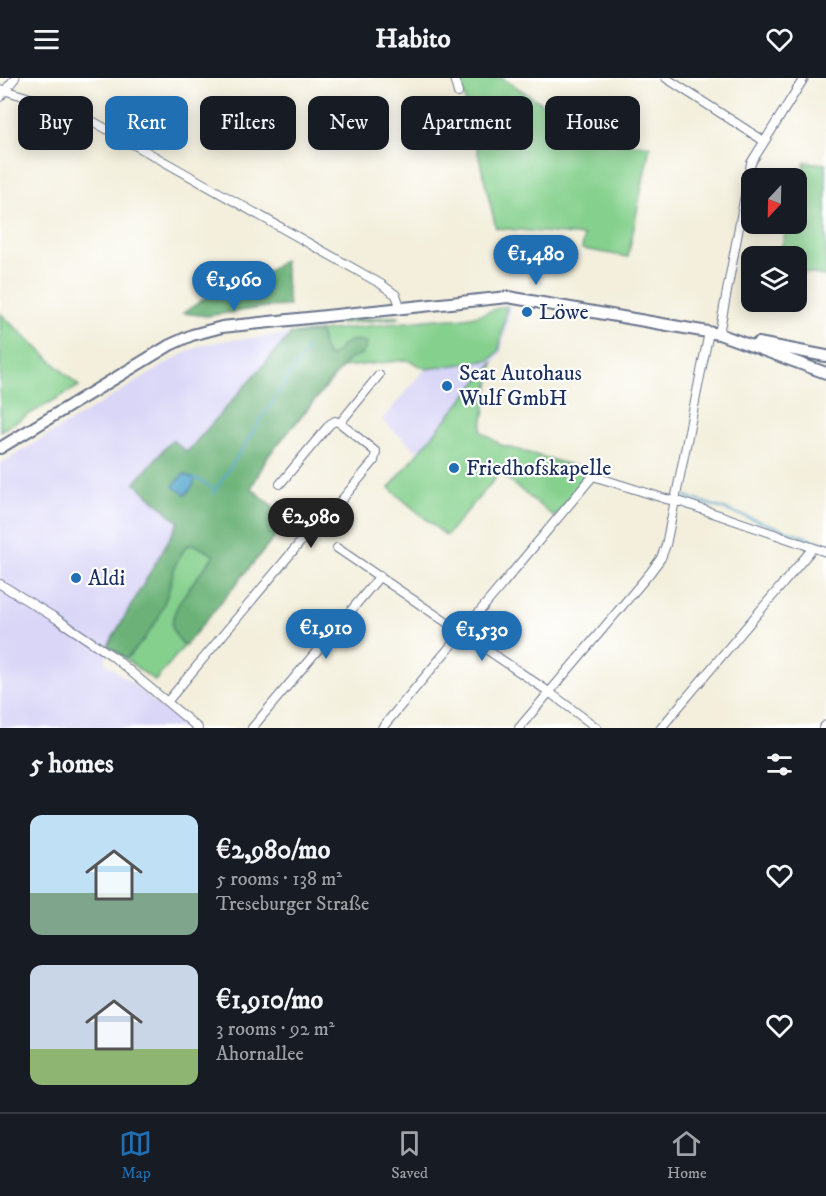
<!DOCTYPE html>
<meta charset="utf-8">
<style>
body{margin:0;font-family:"IM FELL DW Pica",serif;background:#20242c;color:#f1f3f6;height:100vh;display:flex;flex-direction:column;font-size:22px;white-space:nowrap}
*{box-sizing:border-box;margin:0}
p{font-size:20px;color:#9ea1a6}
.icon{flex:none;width:33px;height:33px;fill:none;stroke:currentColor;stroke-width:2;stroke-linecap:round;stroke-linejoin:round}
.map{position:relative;height:650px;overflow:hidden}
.drawer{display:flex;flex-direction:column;background:#171b24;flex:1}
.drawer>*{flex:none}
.guide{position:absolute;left:18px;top:18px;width:790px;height:54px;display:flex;gap:12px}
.needle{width:39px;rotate:202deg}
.tools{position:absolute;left:741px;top:90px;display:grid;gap:12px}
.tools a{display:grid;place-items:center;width:66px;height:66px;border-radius:12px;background:#171b24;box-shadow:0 3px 15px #0003;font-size:30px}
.price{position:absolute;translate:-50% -51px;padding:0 14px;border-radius:21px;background:#1f6fb2;color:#fff;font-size:20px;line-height:39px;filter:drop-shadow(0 2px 3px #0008)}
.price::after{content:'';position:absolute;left:50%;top:36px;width:18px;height:14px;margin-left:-9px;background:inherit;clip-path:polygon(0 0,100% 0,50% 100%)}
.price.current{background:#222;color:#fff}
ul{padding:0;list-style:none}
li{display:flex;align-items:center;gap:18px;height:150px;padding:0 30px}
li span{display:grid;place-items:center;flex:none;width:168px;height:120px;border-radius:12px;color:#555}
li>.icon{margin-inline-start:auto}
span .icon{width:72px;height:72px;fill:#fffc;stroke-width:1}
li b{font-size:26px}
h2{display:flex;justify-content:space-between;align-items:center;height:72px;padding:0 30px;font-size:26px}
.pill{padding:0 21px;border-radius:12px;background:#171b24;box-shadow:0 3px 15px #0003;font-size:21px;line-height:54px}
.pill.current{background:#1f6fb2;color:#fff}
header{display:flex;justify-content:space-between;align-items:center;height:78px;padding:0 30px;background:#171b24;font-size:27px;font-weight:700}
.tabs{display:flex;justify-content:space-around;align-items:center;height:84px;border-top:2px solid #363941;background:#171b24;font-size:16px;color:#9ea1a6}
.tabs a{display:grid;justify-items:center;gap:3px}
.tabs .current{color:#1f6fb2}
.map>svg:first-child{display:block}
.built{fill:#d9d6f7}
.green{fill:#85d08d;stroke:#508076;stroke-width:1.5}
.forest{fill:#6cb278;stroke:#44706b;stroke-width:1.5}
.water{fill:#53a6ce;stroke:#376a96;stroke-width:1.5}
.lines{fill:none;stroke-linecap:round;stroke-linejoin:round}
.stream{stroke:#53a6ce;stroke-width:2}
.street-casing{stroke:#67728a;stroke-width:10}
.secondary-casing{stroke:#67728a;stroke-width:14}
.street{stroke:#fff;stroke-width:8}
.secondary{stroke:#fff;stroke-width:10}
.poi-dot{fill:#1f6fb2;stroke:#fff;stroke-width:2}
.labels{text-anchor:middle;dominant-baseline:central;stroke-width:4.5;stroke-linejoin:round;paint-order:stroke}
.poi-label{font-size:22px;fill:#1b2f5e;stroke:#fff;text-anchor:start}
</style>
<header><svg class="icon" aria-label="menu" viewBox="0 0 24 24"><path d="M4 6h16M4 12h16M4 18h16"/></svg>Habito<svg class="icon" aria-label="heart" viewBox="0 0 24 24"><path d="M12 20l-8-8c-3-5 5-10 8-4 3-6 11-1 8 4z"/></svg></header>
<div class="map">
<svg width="826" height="650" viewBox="0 0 826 650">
<rect width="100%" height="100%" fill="#fff"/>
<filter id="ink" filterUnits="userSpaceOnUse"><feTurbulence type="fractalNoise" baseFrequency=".0167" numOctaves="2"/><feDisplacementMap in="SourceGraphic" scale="12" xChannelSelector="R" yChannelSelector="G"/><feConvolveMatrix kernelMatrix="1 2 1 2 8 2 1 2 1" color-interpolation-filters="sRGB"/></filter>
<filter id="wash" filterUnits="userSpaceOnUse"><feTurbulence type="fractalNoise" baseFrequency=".008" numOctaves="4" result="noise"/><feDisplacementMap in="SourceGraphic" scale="24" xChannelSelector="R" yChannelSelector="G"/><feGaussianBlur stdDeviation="1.35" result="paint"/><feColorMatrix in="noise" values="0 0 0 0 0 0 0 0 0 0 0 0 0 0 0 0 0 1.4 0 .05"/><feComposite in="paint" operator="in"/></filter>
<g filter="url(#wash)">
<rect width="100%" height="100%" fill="#f3efdc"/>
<path class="built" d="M507,228h4l-10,47 -83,99 -36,-32 42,-50 66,-10 9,-9z
M291,256l-104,119 -15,-12 7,80 -70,125 -4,16 82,66h-187v-264l183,-110 17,-8 22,-5z"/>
<path class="green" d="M460,0h42l96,61 52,7 -22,111 -46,-8 2,-13 -88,-8z
M805,84l21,2v112l-29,-5 -1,-15h-17l9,-32h8l1,-31z
M507,228l-8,45 -9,9 -63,9 -20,-9 -64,7 -75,89 -17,32 38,32 -134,161 -47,-35 71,-124 -44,-39 37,-43 15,12 104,-118 146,-15c14,1 28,0 41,-4 10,-2 18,-8 29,-9z
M0,235l79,73 -79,45z
M397,238l2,2 -60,6 1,-3z
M493,285l-12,68 20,14 87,25 4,3 -38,44 -54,-44 -54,63 -57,-48z"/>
<path class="forest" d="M284,182l5,46 -22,1 -60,9 -24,-3 71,-48 12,7z
M319,254c6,8 1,20 12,25 14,-13 15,-20 36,-15 -3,15 -7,12 -17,17 -3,1 -5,5 -7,7l-75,90 -17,32 38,32 -104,126c-5,-5 -10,-10 -12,-16 -6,-23 29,-56 41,-75l-19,-10 -9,1 -11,20 -7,27 -10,26 -16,23 -15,16 -19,-12 71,-124 -44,-39 37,-43 15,12 104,-118z"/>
<path class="water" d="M184,396l10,5v5l-8,11 -13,-9z"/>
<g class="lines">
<path class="stream" d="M194,401h4l17,11
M213,416l94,-145
M685,418l141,48"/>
</g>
</g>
<g filter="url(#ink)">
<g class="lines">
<g class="street-casing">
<path id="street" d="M454,0l4,15
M666,0l98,63
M0,11l57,17 37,16 287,162 15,11 5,14
M0,19l15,-19
M719,256l32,-171 53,-85
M340,345l39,-48
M337,470l212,144 48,36
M0,506l57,35 54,36 87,73
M167,624l141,-169 12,-7 54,-65 2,-9 -36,-29 -5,-2 -5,3 -50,60
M252,650l128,-152
M382,650l211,-252 73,23 15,3 145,50
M519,650l131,-155 11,-15 5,-13 43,-213
M661,650l152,-180
M823,650l3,-3"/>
</g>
<g class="secondary-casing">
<path id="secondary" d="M758,265l68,13
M0,370l170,-103 22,-10 30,-8 286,-30 211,37 107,39"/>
</g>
<use href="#street" class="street"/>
<use href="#secondary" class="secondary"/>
</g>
</g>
<g class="poi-dot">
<circle cx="527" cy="234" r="6"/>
<circle cx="447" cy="308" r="6"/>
<circle cx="454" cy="390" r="6"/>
<circle cx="76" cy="500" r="6"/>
</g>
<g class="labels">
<g class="poi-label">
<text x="539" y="234">Löwe</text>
<text x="459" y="295">Seat Autohaus<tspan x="459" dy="25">Wulf GmbH</tspan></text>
<text x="466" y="390">Friedhofskapelle</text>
<text x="88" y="500">Aldi</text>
</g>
</g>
</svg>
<div class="tools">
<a><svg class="needle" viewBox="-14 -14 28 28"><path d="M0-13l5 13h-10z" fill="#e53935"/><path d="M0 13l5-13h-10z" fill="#9ea1a6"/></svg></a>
<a><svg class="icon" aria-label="layers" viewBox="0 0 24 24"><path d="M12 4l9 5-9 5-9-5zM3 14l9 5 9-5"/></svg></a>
</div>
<b class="price" style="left:536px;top:208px">€1,480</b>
<b class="price" style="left:234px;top:234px">€1,960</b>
<b class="price current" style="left:311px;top:471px">€2,980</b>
<b class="price" style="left:326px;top:582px">€1,910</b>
<b class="price" style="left:482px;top:584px">€1,530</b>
<div class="guide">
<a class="pill">Buy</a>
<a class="pill current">Rent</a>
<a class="pill">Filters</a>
<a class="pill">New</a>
<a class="pill">Apartment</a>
<a class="pill">House</a>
</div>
</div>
<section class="drawer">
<h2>5 homes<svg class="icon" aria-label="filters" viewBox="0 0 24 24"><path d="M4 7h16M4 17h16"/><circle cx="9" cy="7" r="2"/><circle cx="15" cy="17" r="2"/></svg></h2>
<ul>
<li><span style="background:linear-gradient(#bfe0f5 65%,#7fa58c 0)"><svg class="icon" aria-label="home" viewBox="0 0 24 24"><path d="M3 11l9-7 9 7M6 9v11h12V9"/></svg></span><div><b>€2,980/mo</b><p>5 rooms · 138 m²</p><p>Treseburger Straße</p></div><svg class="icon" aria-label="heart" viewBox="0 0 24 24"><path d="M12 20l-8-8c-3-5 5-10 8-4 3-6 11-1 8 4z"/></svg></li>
<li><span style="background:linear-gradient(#c9d6e8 70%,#8fb573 0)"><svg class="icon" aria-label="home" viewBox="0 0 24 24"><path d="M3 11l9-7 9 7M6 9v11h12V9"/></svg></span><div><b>€1,910/mo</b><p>3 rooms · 92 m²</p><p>Ahornallee</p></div><svg class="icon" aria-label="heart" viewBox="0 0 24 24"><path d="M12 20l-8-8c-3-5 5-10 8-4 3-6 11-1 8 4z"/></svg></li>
</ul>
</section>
<nav class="tabs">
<a class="current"><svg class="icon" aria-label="map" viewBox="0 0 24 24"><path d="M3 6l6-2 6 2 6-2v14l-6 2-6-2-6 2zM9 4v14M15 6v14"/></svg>Map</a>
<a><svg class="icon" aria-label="saved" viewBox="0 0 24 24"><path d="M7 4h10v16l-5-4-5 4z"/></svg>Saved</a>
<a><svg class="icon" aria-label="home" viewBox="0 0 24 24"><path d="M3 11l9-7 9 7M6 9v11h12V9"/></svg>Home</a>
</nav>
